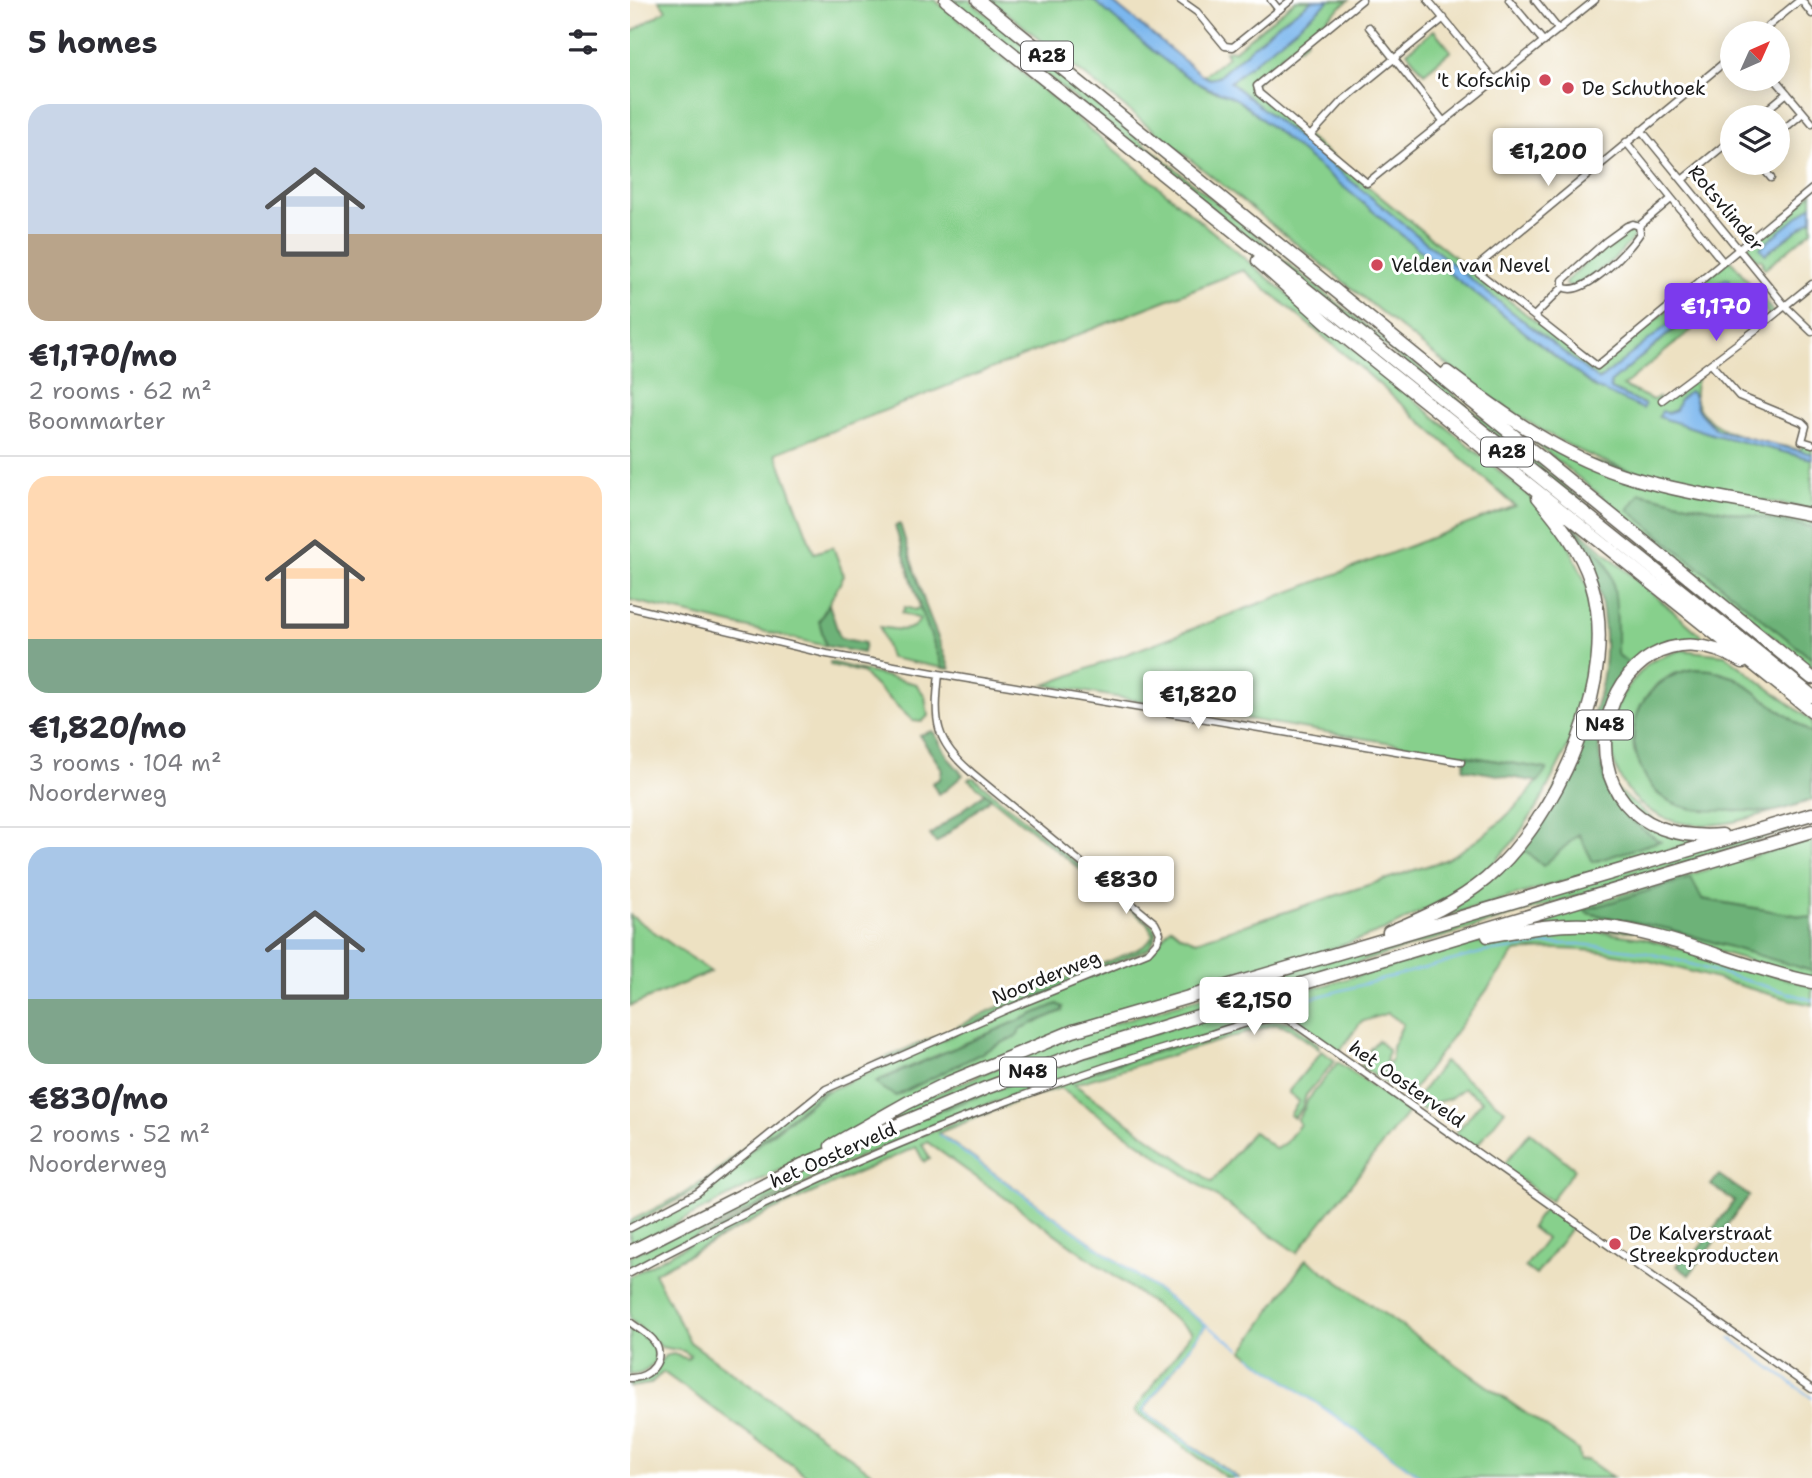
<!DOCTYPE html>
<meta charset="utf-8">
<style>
body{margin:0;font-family:"Shantell Sans",sans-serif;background:#f7f7f7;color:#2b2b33;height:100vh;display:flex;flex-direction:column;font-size:26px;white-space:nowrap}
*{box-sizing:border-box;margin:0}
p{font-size:23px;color:#7c7c81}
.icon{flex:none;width:38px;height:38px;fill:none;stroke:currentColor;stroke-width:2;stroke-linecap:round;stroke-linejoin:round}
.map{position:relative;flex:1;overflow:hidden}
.sheet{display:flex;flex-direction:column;background:#fff;width:630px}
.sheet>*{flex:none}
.needle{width:46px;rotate:45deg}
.controls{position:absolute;left:1090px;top:21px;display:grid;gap:14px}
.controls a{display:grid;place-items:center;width:70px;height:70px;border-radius:50%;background:#fff;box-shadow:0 4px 18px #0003;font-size:35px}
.price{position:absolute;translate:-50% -60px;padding:0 16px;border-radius:7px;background:#fff;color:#222;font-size:23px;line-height:46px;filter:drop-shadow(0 2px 4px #0008)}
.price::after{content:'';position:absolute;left:50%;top:42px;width:21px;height:16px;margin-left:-10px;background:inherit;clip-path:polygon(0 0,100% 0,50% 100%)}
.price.current{background:#7c3aed;color:#fff}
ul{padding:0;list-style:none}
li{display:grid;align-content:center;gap:14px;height:371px;padding:0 28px}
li+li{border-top:2px solid #e1e1e2}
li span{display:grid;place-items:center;height:217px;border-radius:21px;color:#555}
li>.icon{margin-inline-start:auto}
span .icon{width:126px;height:126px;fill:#fffc;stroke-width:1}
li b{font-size:30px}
h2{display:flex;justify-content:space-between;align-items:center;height:84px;padding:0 28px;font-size:30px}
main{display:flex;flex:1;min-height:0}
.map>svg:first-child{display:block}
.green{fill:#87d08c;stroke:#527654;stroke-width:2;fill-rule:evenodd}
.forest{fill:#6db278;stroke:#44674a;stroke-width:2}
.water{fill:#7cb7ee;stroke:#4c6a85;stroke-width:2}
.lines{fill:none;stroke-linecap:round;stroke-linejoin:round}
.stream{stroke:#7cb7ee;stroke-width:2}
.street-casing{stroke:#656156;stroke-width:9}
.highway-casing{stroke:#656156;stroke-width:15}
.street{stroke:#fff;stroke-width:6}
.highway{stroke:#fff;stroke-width:12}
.poi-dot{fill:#d1495b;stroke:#fff;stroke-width:2.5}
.labels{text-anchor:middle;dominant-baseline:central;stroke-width:6;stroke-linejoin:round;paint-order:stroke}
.shield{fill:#fff;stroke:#606060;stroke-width:2}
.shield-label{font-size:18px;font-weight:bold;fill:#1c1c1c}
.poi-label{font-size:19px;fill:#1c1c1c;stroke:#fff;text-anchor:start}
.street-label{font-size:19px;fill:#1c1c1c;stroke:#fff}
</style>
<main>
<section class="sheet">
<h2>5 homes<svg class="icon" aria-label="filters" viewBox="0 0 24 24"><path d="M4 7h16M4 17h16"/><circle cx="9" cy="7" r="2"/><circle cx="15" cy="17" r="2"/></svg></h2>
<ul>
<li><span style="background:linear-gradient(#c9d6e8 60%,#b9a48a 0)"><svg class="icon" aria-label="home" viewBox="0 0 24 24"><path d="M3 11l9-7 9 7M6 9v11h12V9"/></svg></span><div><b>€1,170/mo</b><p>2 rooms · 62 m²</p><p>Boommarter</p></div></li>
<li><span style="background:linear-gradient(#ffd9b3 75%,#7fa58c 0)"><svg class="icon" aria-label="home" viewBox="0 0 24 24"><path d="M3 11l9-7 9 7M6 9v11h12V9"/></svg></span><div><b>€1,820/mo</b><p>3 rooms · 104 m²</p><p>Noorderweg</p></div></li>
<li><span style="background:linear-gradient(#a9c7e8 70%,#7fa58c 0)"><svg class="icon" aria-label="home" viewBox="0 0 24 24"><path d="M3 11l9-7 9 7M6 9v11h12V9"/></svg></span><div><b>€830/mo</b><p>2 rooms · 52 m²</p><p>Noorderweg</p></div></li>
</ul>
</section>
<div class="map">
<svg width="1182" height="1478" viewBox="0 0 1182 1478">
<rect width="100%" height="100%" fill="#fff"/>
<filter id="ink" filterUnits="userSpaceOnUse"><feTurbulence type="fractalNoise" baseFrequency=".0143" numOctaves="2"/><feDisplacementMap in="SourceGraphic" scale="14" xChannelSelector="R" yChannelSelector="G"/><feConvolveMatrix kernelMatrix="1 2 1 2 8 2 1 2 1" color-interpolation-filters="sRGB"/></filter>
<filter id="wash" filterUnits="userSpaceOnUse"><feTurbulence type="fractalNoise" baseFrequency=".00686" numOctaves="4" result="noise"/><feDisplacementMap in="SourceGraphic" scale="28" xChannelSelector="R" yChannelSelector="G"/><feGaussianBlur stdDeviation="1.57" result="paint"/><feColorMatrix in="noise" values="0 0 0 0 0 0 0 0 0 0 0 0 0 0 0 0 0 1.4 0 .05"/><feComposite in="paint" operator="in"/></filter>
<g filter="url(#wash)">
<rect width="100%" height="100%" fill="#ede1c2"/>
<path class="green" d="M29,0h276l617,515 16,28 18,40 7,33 2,30 -4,31 -20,63 -32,64 -25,37 -22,24 -30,26 -77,39 -56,20 -245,74 -187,82 -99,55 -168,86v-16l61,-33 134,-106 184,-82 144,-60 18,-23 10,8 15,6 249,-81c42,-23 75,-51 101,-91l-501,-84 470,-179 -154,-138 -118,-98 -467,183 38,100 19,-6 11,29 -25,45 7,25 -196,-46v-567l36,-23zM427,1004l5,7 -43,18 -2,6 -14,6 -126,40z
M322,0h17l293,240 25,23 166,131 354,291z
M361,0h102l90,74 25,15 25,7 8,6 185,153 170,133 48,16 -33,-15 -1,-6 119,-99 -4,-5 -126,101 -110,-86 -259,-212 100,-82h19l-22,18 2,4 -6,5 -3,-3 -16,12 3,5 -9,7 -3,-4 -16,13 3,4 -8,6 -3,-3 -15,12 2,5 -8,8 172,142 173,138 135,-110 44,54 -4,3 -25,-30 -122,100 30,14 5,-3 4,5 36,-25c-21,55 67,64 102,73l2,-6 10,3v7l-95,-24c-12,-11 -19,-19 -23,-35l-14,4 -4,11 -17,7 56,18 97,24v51c-76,-16 -159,-25 -230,-58 -87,-42 -173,-118 -248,-178 -114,-91 -229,-182 -343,-274z
M666,0h17l-36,25 -59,52 -8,2 -7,-3 25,-19 -3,-6 10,-1z
M804,30l17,21 -27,22 -17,-21z
M1182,192v13l-51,43 5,6 46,-35v11l-47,39 -3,-4 2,-2 -4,-4 -3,1 -10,-13 1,-2 38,-31 3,2z
M1004,227l2,7c-18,24 -37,40 -64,53l-7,-2 1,-4 31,-29 33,-24z
M880,422l56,33 246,62v10l-124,-23 -47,-11 -12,17 183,149v9z
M939,521l136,118c-27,-1 -54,7 -74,26l-14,-11 -1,-40 -6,-43z
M275,607l10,3 5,-3 23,61 -53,-10 -10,-31c15,2 32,8 40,-8l-18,-6z
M1051,650l44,5 87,66v13l-76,-56 -25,-8 -17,-1 -21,5 -17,11 -12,16 -9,20 -2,16 1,14 18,36 6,7 9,6 76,11h31c-32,10 -68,20 -101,10 -64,-19 -82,-96 -38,-143 5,-5 10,-12 15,-16 9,-5 21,-8 31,-12z
M200,662l86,22 9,12 3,20 -6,6 -9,-1 -52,-49 -31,-7z
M972,766l7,17 63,52 31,5 -294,87 113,-79 57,-14 5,8 75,-1c-29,-18 -53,-40 -57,-75z
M340,778h4l176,145c10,9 6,15 -1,25l-318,137 -131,103 -70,38v-5l50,-25 27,-17 90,-76 36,-23 116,-49 57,-28 123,-50c11,-5 20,-7 24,-19l-6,-11 -162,-130 -17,-14z
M1182,815v9l-540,165 -421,153 51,-34 169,-72z
M1182,839v79l-110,-19 -11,-21 -106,32 2,3 82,16 143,42v8l-163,-48 -145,-2z
M0,915l81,57 -81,34z
M948,929l64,9 170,48v19c-99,-22 -193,-68 -297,-53l-108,146 -28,-19 13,-21v-11l11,-23 -15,-11 -27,9 -22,30 -50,-34 -13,-2c-109,32 -219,61 -324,102 -111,43 -216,98 -322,152v-14l137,-70 150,-67 216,-80 323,-91 48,-12z
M646,1020l13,2 29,22 1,5 -30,-21 -13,-4 -202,60 138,98 41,-51 23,18 10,-7 14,-18 -3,-4 7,-11 3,-8 31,-39 70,50 -111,141 -237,-165 -47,15 -75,30 268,192 -63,86 95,67h-11l-93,-67 58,-79 -265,-190 -5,2 8,15 -6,3 -8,-15 -149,66 -113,60 36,69 189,136h-69l-147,-106 -13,12 -20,3v-6c25,1 22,-12 35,-25l8,-2 15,5 2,-4 -7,-4 -22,-4 -31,-28v-43c50,-27 100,-55 151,-79 158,-75 325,-136 495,-177z
M748,1040l10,10 -2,14 -10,13 -15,-11 10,-14 -2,-2z
M692,1051l13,10 -29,34 -4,13 -8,10 -4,-3 9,-14 -11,-9z
M814,1062l61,48 -30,38 -20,-14 27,-33 -18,-13 -15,11 -16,4 -10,7 -10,-7z
M900,1132l45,37 -25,32 -48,-34z
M915,1208l27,19 -36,48 -11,-8 21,-28 -15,-12z
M676,1259l268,188 4,3 2,11 8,-1 25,18h-190l-180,-127z
M0,1326c7,5 17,11 22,19 10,17 -6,30 -22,30z"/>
<path class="forest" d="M1010,493l48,11 124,23v132l-184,-149z
M270,524l25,80 25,65 -7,-1 -23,-61 -25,-81z
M943,528c9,9 20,18 28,27 18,21 16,73 16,99l14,11c-29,26 -37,61 -30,98 3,12 4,25 11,36 12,18 30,31 48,42l-67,21 -14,-28 -36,32 -21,-18c22,-41 48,-81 67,-123 27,-62 19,-141 -16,-197z
M199,604l11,34 25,5 -2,10 -37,-7 -7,-25z
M1064,669l17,1 25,8 76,56v66c-12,4 -24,8 -36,11 -10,2 -22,0 -32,0 -28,-1 -54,3 -79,-12 -11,-7 -18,-18 -23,-29 -22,-46 2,-92 52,-101z
M303,731l17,29 13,15 -17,15 -8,4 -6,-11 8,-4 2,-10 -23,-34z
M836,756l81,13 -9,13 -75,-13z
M355,793l6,5 -55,45 -6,-8z
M1061,878l11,21 110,19v53l-143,-42 -82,-16 -2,-3z
M427,1004l6,3 -1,4 -42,18 -2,6 -122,61 -13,-7 -7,-7z
M1089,1175l30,21 -60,79 -12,-9 5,-7 -4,-4 11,7 45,-61 -23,-16z"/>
<path class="water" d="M463,0h17l93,76 7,3 8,-2 59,-52 36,-25h17l-100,82 259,212 110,86 126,-101h4l1,3 -120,101 1,6 34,16 -2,4 -47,-21 -170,-133 -185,-153c-14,-10 -31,-11 -45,-20 -37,-22 -70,-55 -103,-82z
M1182,205v14l-47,35 -5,-6z
M1060,391c6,6 4,10 7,17 4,9 13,15 20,22l95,24v5l-97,-24 -56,-18 3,-6 5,2 9,-3 4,-11z"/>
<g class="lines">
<path class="stream" d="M619,1015l235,-63 63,-8h32l59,7 35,8 139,41
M309,1135l301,214
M575,1326l-63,85 94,67
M1100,1338l82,60
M620,1356l173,122"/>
</g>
</g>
<g filter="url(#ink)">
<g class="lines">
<g class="street-casing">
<path id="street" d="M550,0l17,12 28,34 8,1 58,-47
M641,0l8,10
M732,0l-105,86 2,7 108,90 228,-183
M798,0l68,82
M879,0l35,42
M905,0l24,30
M1171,0l11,14
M739,27l75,95
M1130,33l40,-33
M1102,56l-258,213 123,97 215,-177
M1145,79l37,44
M1128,117l29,-24
M1011,130l145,177 26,25
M1148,134l25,-21
M681,135l30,-33 103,-84
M996,142l97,120
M1129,163l12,15
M1052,180l50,-41
M933,287c20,12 67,-38 77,-54l-1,-7
M904,316l29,-29v-7l42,-38 22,-16 6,-2 6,2 32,-27
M1081,364l28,32 63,26 4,4 -4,15 10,3
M1032,400l96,-72 54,-44
M0,607l197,47 112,20c-5,47 -5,67 33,99l183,150 5,10 -3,9 -9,10 -140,57 -182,80 -129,104 -67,35
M309,674l522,88
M0,1273c183,-99 368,-177 569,-235 21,-6 72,-27 92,-17l521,368
M0,1322c7,6 17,11 23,18 15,18 -3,39 -23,38"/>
</g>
<g class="highway-casing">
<path id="highway" d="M316,0l866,696
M348,0l834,678
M628,261l73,65 481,385
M817,372c57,43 116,86 186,106 58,17 119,24 179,37
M1092,835c-191,15 -122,-258 21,-173
M759,932c34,-14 68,-29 97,-53 73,-62 135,-202 105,-297 -11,-33 -31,-59 -53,-85
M858,936c38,-7 74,-14 112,-10 73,7 140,42 212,56
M201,1146l76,-43 43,-21 123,-51 739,-217
M0,1252l172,-87 184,-77 99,-37 203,-63 524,-157"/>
</g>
<use href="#street" class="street"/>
<use href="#highway" class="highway"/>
</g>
</g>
<g class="poi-dot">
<circle cx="915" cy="80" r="7"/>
<circle cx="938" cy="88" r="7"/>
<circle cx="747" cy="265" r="7"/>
<circle cx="985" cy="1244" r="7"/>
</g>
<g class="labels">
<g class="shield">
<rect x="391" y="41.5" width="52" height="29" rx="5"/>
<rect x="851" y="437.5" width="52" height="29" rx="5"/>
<rect x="947" y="710.5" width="56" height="29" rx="5"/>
<rect x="370" y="1057.5" width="56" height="29" rx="5"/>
</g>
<g class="shield-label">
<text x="417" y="56">A28</text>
<text x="877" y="452">A28</text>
<text x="975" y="725">N48</text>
<text x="398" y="1072">N48</text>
</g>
<g class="poi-label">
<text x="901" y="80" text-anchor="end">'t Kofschip</text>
<text x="952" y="88">De Schuthoek</text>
<text x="761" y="265">Velden van Nevel</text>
<text x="999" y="1233">De Kalverstraat<tspan x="999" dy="22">Streekproducten</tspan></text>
</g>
<g class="street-label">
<text transform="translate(1096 208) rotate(50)">Rotsvlinder</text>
<text transform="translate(416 977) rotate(-22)">Noorderweg</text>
<text transform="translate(777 1084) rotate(35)">het Oosterveld</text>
<text transform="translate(203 1155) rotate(-24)">het Oosterveld</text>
</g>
</g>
</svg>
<div class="controls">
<a><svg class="needle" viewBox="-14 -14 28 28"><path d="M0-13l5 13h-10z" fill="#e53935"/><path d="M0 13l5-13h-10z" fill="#7c7c81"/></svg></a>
<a><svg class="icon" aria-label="layers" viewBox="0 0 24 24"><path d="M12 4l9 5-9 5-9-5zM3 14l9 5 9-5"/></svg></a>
</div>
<b class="price" style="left:918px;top:188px">€1,200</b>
<b class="price current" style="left:1086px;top:343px">€1,170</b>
<b class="price" style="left:568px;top:731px">€1,820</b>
<b class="price" style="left:496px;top:916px">€830</b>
<b class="price" style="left:624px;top:1037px">€2,150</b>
</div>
</main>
